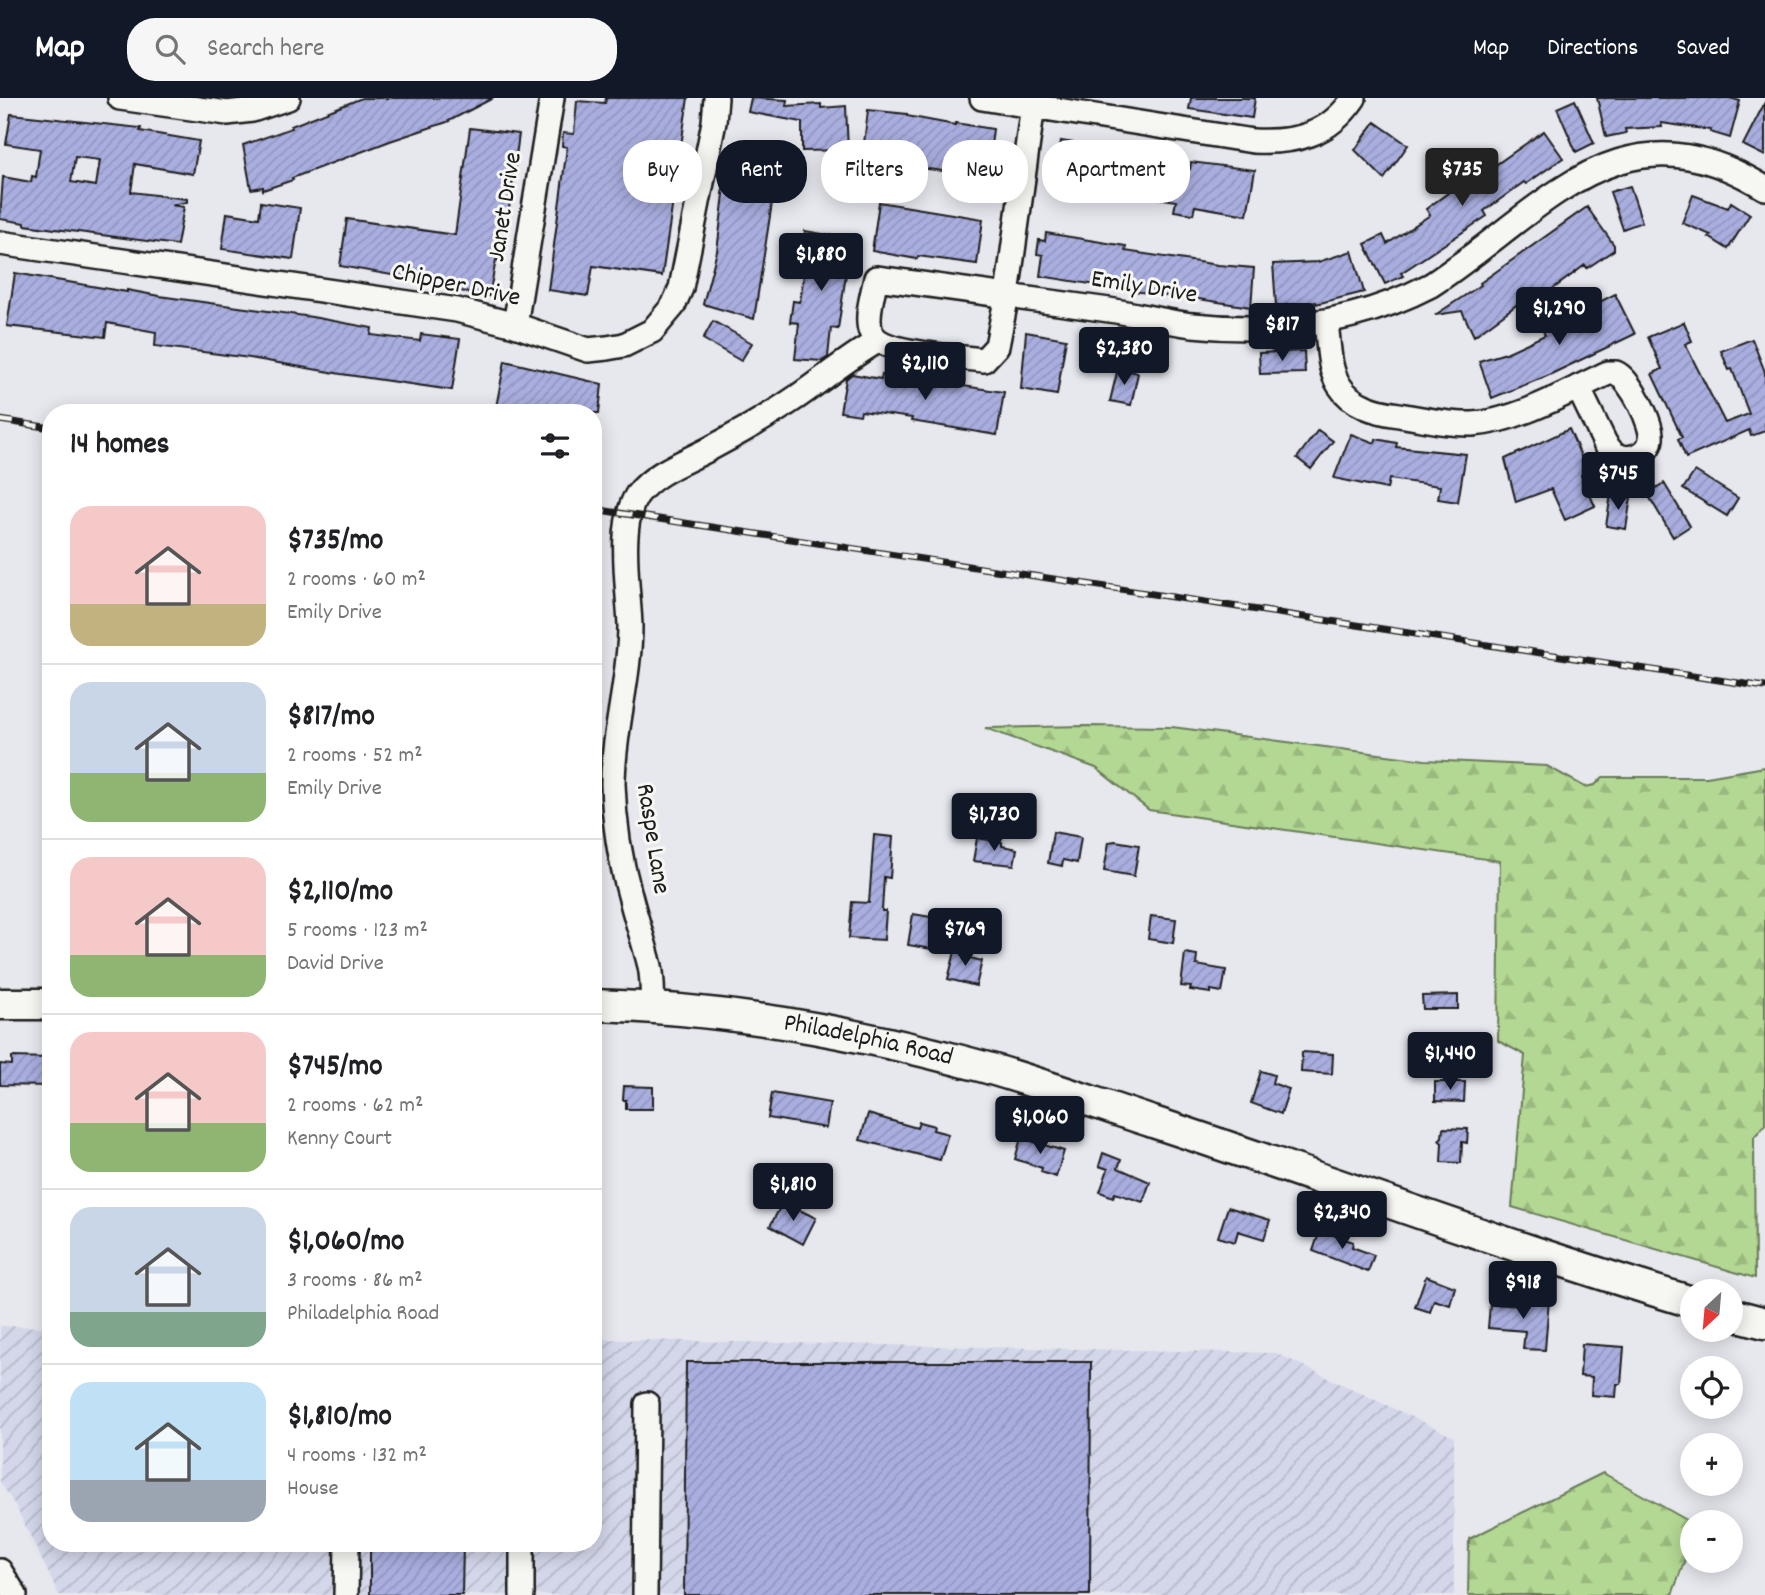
<!DOCTYPE html>
<meta charset="utf-8">
<style>
body{margin:0;font-family:Dekko,sans-serif;background:#f6f6f6;color:#202124;height:100vh;display:flex;flex-direction:column;font-size:26px;white-space:nowrap}
*{box-sizing:border-box;margin:0}
p{font-size:23px;color:#757577}
.icon{flex:none;width:38px;height:38px;fill:none;stroke:currentColor;stroke-width:2;stroke-linecap:round;stroke-linejoin:round}
.map{position:relative;flex:1;overflow:hidden}
.side{position:absolute;left:42px;top:306px;width:560px;height:1148px;display:flex;flex-direction:column;background:#fff;border-radius:28px;box-shadow:0 4px 18px #0003}
.side>*{flex:none}
.banner{position:absolute;left:623px;top:42px;width:665px;height:63px;display:flex;gap:14px}
.needle{width:46px;rotate:206deg}
.buttons{position:absolute;left:1680px;top:1181px;display:grid;gap:14px}
.buttons a{display:grid;place-items:center;width:63px;height:63px;border-radius:50%;background:#fff;box-shadow:0 4px 18px #0003;font-size:35px}
.price{position:absolute;translate:-50% -60px;padding:0 16px;border-radius:7px;background:#111827;color:#fff;font-size:23px;line-height:46px;filter:drop-shadow(0 2px 4px #0008)}
.price::after{content:'';position:absolute;left:50%;top:42px;width:21px;height:16px;margin-left:-10px;background:inherit;clip-path:polygon(0 0,100% 0,50% 100%)}
.price.active{background:#222;color:#fff}
ul{padding:0;list-style:none}
li{display:flex;align-items:center;gap:21px;height:175px;padding:0 28px}
li+li{border-top:2px solid #e0e0e0}
li span{display:grid;place-items:center;flex:none;width:196px;height:140px;border-radius:21px;color:#555}
li>.icon{margin-inline-start:auto}
span .icon{width:84px;height:84px;fill:#fffc;stroke-width:1}
li b{font-size:30px}
h2{display:flex;justify-content:space-between;align-items:center;height:84px;padding:0 28px;font-size:30px}
.chip{padding:0 24px;border-radius:28px;background:#fff;box-shadow:0 4px 18px #0003;font-size:24px;line-height:63px}
.chip.active{background:#111827;color:#fff}
header{display:flex;align-items:center;gap:42px;box-sizing:border-box;height:98px;padding:0 35px;background:#111827;color:#fff}
header strong{font-size:33px}
nav{display:flex;gap:38px;margin-inline-start:auto;font-size:24px}
.search{width:490px;height:63px;background:#f6f6f6;display:flex;align-items:center;gap:18px;box-sizing:border-box;padding:0 24px;border-radius:28px;color:#757577;font-size:26px}
.map>svg:first-child{display:block}
.industrial{fill:url(#industrial-furrows)}
.forest{fill:url(#forest-firs);stroke:#687a58;stroke-width:2}
.building{fill:url(#building-hatch);stroke:#1c1c1c;stroke-width:2;fill-rule:evenodd}
.lines{fill:none;stroke-linecap:round;stroke-linejoin:round}
.minor-casing{stroke:#1c1c1c;stroke-width:28}
.major-casing{stroke:#1c1c1c;stroke-width:35}
.minor{stroke:#f6f6f2;stroke-width:23}
.major{stroke:#f6f6f2;stroke-width:30}
.rail-casing{stroke:#1c1c1c;stroke-width:7}
.rail{stroke:#f6f6f2;stroke-width:4.5;stroke-dasharray:13;stroke-linecap:butt}
.labels{text-anchor:middle;dominant-baseline:central;stroke-width:6;stroke-linejoin:round;paint-order:stroke}
.street-label{font-size:26px;fill:#1c1c1c;stroke:#f6f6f2}
</style>
<header>
<strong>Map</strong>
<div class="search"><svg class="icon" aria-label="search" viewBox="0 0 24 24"><circle cx="10" cy="10" r="6"/><path d="M15 15l6 6"/></svg>Search here</div>
<nav><a>Map</a><a>Directions</a><a>Saved</a></nav>
</header>
<div class="map">
<svg width="1765" height="1497" viewBox="0 0 1765 1497">
<defs>
<pattern id="industrial-furrows" width="10" height="10" patternUnits="userSpaceOnUse" patternTransform="scale(1.75)"><rect width="10" height="10" fill="#d4d7ea"/><path d="M-1 1l2-2M0 10L10 0M9 11l2-2" fill="none" stroke="#b5b8c8"/></pattern>
<pattern id="forest-firs" width="22" height="20" patternUnits="userSpaceOnUse" patternTransform="scale(1.75)"><rect width="22" height="20" fill="#b3d893"/><path d="M5 1l3.5 6h-7zM16 11l3.5 6h-7z" fill="#99b97e"/></pattern>
<pattern id="building-hatch" width="6" height="6" patternUnits="userSpaceOnUse" patternTransform="scale(1.75)"><rect width="6" height="6" fill="#a9aedf"/><path d="M-1 1l2-2M0 6l6-6M5 7l2-2" fill="none" stroke="#9195bf"/></pattern>
</defs>
<rect width="100%" height="100%" fill="#e7e8ee"/>
<filter id="ink" filterUnits="userSpaceOnUse"><feTurbulence type="fractalNoise" baseFrequency=".0143" numOctaves="2"/><feDisplacementMap in="SourceGraphic" scale="14" xChannelSelector="R" yChannelSelector="G"/><feConvolveMatrix kernelMatrix="1 2 1 2 8 2 1 2 1" color-interpolation-filters="sRGB"/></filter>
<g filter="url(#ink)">
<path class="industrial" d="M0,1228l51,1v217h542v-205l683,14 178,84v158h-1395l-44,-90 -15,-23z"/>
<path class="forest" d="M1086,628l86,1 253,33 122,6 38,21 10,-2 8,-8h104l58,-10v358l-11,12 1,141 -243,-71 13,-152 -27,-14 2,-180 -351,-51 -53,-42 -111,-40z
M1603,1375l89,50v17l-20,55h-204l1,-56z"/>
<path class="building" d="M362,0h131l-46,24 -57,19 -98,37 1,2 -30,10v-3l-12,2 -8,-44 49,-17 -1,-2z
M606,0h82l-26,178 -69,-10 -5,30 -40,-6 19,-143 -5,-1 1,-13 11,1 3,-33 28,2z
M751,0l36,2 -1,6 35,-2v4l25,-2 2,44 -46,1v-29l-54,-10z
M1191,0h64l-3,20 -63,-9z
M1597,0h133l10,3 -10,37 -20,-6 1,-2 -50,-7 1,4 -37,2 1,4 -20,4z
M1575,2l19,43 -18,9 -19,-44z
M1765,4v54l-22,-11z
M868,12l39,4v2l48,9v-2l38,6 -6,48 -125,-17z
M11,16l130,14 -1,3 59,10 -6,33 -58,-10 -4,28 56,7v3l-16,3 13,2 -7,38 -152,-20v-2l-25,-4 3,-42 28,5 1,-6 4,1 4,-28 -34,-5zM75,59l25,3 -4,26 -25,-4z
M1375,24l33,23 -24,34 -29,-29z
M470,30l49,6 -17,127 -6,-1 -7,36 -35,-6 1,-4 -115,-20 7,-47 108,16z
M1544,33l19,27 -37,26 -2,-2 -40,29 3,5 -86,57 2,3 -18,8 -20,-40 18,-9 4,9 43,-29 -4,-6 37,-27 2,3 28,-21 1,2z
M1061,43l106,16 -1,7 24,5 1,-7 64,8 -8,45 -52,-9 -2,8 -19,-3 2,-10 -25,-4 2,-12 -48,-8 -2,19 -49,-7z
M731,51l38,8 -6,31 11,2 -20,129 -51,-15 14,-53 7,-57h-2z
M1630,88l12,36 -19,7 -13,-37z
M1693,97l35,13 3,-6 19,12 -22,35 -19,-12 2,-2 -29,-12z
M261,104l39,6 -7,51 -71,-10 5,-36 32,5z
M879,104l104,17 -6,45 -59,-8 -1,3 -45,-8z
M1587,109l27,38v5l-27,18 -2,-3 -47,35 -5,-7 -59,43 -12,-25 -27,4 46,-30 -1,-2z
M805,133l52,9 -4,21 -5,-1 -10,69 -7,-1 -3,29 -6,4 -27,-2 4,-36 -9,-1 3,-21 7,1 7,-49 -5,-1z
M1046,135l80,13 -1,5 93,14 36,3 -3,39 -72,-11 -1,2 -138,-22 3,-21 -6,-1 2,-14 6,1z
M1352,153l12,41 -48,12v-2l-40,4 -3,-42 45,-2z
M15,175l112,19v-2l32,6 153,21 60,11 -1,7 49,6 1,-7 39,5 -8,51 -111,-16 -91,-16 -95,-12 1,-14 -49,-9 -2,14 -98,-11z
M1615,196l20,40 -88,42 -55,22 -13,-37 27,-8 39,-18 -2,-4z
M713,223l39,22 -11,18 -38,-22z
M1684,224l8,19 -7,3 40,79 24,-9 -17,-45 -3,1 -8,-19 31,-12 13,33v59l-14,5 -2,-6 -63,28 -8,-19 4,-2 -30,-63 10,-5 -14,-32z
M1026,234l40,7 -9,56 -36,-6z
M1304,253l1,22 -45,1 -1,-21z
M505,263l97,23 -3,29h-76l-27,-6z
M1118,270l20,5 -7,32 -21,-4z
M852,276l29,5 1,-5 122,18 -7,43 -86,-14 1,-3 -51,-7 -1,4 -20,-3 6,-33z
M1569,331l19,43 -7,3 14,31 -30,14 -14,-31 -35,13 -11,-43z
M1318,332l15,11 -22,28 -14,-11z
M1351,336l24,9 1,-4 21,4 -1,4 70,7 -8,48 -20,-3 2,-13 -51,-7 -2,10 -53,-11z
M1695,373l43,27 -11,18 -44,-27z
M1664,385l26,43 -17,11 -26,-44z
M1611,396l20,3 -5,32 -20,-3z
M1053,734l28,5 -4,26 -14,-3 -1,6 -14,-3z
M874,737l19,2 -3,41 -6,-1 -2,34h4l-2,29 -35,-2 3,-36 17,1z
M977,740l25,4v4l15,3 -3,16 -41,-4z
M1115,743l24,4 -5,31 -30,-5 5,-29z
M913,816l24,4 -5,31 -24,-4z
M1151,818l25,3 -3,24 -25,-4z
M956,850l15,3 -1,7 12,3 -6,25 -28,-7z
M1185,855l12,2 -1,10 30,5 -4,22 -11,-2v3l-21,-3 1,-3 -10,-1z
M1458,897v14h-35l-1,-13z
M1302,954l31,2 -1,20 -31,-2z
M12,959l37,1 -1,28 -48,-1v-21l12,1z
M1261,973l13,4 -2,8 17,6 -8,25 -30,-11z
M1435,984h30l-1,20 -29,-1z
M624,988l29,1v22h-27v-9h-3z
M772,995l58,10 -4,25 -58,-10z
M868,1016l49,14 2,-6 15,4 -1,4 15,4 -8,26 -80,-20z
M1443,1030l25,1 -1,14 -5,-1 -1,21 -20,-1 1,-19 -3,-3 3,-3z
M1021,1040l43,13 -8,26 -15,-5 1,-4 -27,-9z
M1103,1055l18,7 -3,8 32,14 -7,20 -28,-9 -2,4 -13,-5 8,-23 -9,-3z
M783,1104l33,16 -13,26 -33,-18z
M1228,1109l42,13 -6,19 -26,-8 -3,11 -17,-5z
M1320,1132l33,12 -1,5 22,8 -6,17 -55,-21z
M1426,1178l29,11 -5,18 -16,-5 -4,12 -15,-5z
M1528,1199l21,2 -4,51 -22,-1 2,-18 -37,-3 2,-24 37,2z
M1582,1246l42,3 -3,37h-4l-1,13 -25,-2 1,-18 -12,-1z
M686,1264h405l-1,233h-406z
M370,1446h93l-1,51h-92z"/>
<g class="lines">
<g class="minor-casing">
<path id="minor" d="M120,0l107,15 25,-3 36,-12
M982,0l271,43c43,2 76,-6 101,-43
M1033,7l-26,190 -10,51 -13,14c-24,-3 -104,-6 -113,-28 -6,-14 2,-39 5,-54 78,10 156,22 233,32 28,4 56,12 84,15 84,9 163,-1 238,-40 113,-74 189,-187 334,-97
M0,145l457,67 58,15 73,25 19,-2 17,-3 28,-14 21,-25 8,-18 33,-166 2,-24
M1326,225c3,20 2,45 13,62 13,21 38,27 60,30 24,4 50,10 74,9 45,-3 94,-32 135,-51h8c14,6 37,51 35,66 -2,15 -21,23 -34,16 -5,-2 -9,-8 -12,-12l-27,-56
M515,227l37,-227
M653,910c-1,-14 0,-28 -3,-42 -6,-24 -14,-47 -20,-71 -10,-35 -16,-75 -17,-111 0,-53 17,-105 17,-158 -1,-35 -13,-101 7,-131 18,-24 51,-34 76,-48 26,-14 53,-29 78,-46 29,-19 56,-43 87,-60
M0,1473l15,24
M346,1497l1,-51
M522,1497v-51
M645,1497l2,-191"/>
</g>
<g class="major-casing">
<g id="major">
<path d="M0,906h51"/>
<path id="s1" d="M593,907c131,3 264,27 391,62 57,16 113,37 169,55 180,59 358,126 539,180"/>
<path d="M1731,1216l34,9"/>
</g>
</g>
<use href="#minor" class="minor"/>
<use href="#major" class="major"/>
<g class="rail-casing">
<path id="rail" d="M0,322l51,8
M593,411l1172,178"/>
</g>
<use href="#rail" class="rail"/>
</g>
</g>
<g class="labels">
<g class="street-label">
<text transform="translate(506 109) rotate(-81)">Janet Drive</text>
<text transform="translate(456 188) rotate(12)">Chipper Drive</text>
<text transform="translate(1144 190) rotate(9)">Emily Drive</text>
<text transform="translate(652 741) rotate(81)">Raspe Lane</text>
<text stroke="none"><textPath href="#s1" startOffset="278">Philadelphia Road</textPath></text>
</g>
</g>
</svg>
<div class="buttons">
<a><svg class="needle" viewBox="-14 -14 28 28"><path d="M0-13l5 13h-10z" fill="#e53935"/><path d="M0 13l5-13h-10z" fill="#757577"/></svg></a>
<a><svg class="icon" aria-label="locate" viewBox="0 0 24 24"><circle cx="12" cy="12" r="6"/><path d="M12 2v4M12 18v4M2 12h4M18 12h4"/></svg></a>
<a>+</a>
<a>−</a>
</div>
<b class="price active" style="left:1462px;top:110px">$735</b>
<b class="price" style="left:821px;top:195px">$1,880</b>
<b class="price" style="left:1559px;top:249px">$1,290</b>
<b class="price" style="left:1282px;top:265px">$817</b>
<b class="price" style="left:1124px;top:289px">$2,380</b>
<b class="price" style="left:925px;top:304px">$2,110</b>
<b class="price" style="left:1618px;top:414px">$745</b>
<b class="price" style="left:994px;top:755px">$1,730</b>
<b class="price" style="left:965px;top:870px">$769</b>
<b class="price" style="left:1450px;top:994px">$1,440</b>
<b class="price" style="left:1040px;top:1058px">$1,060</b>
<b class="price" style="left:793px;top:1125px">$1,810</b>
<b class="price" style="left:1342px;top:1153px">$2,340</b>
<b class="price" style="left:1523px;top:1223px">$918</b>
<div class="banner">
<a class="chip">Buy</a>
<a class="chip active">Rent</a>
<a class="chip">Filters</a>
<a class="chip">New</a>
<a class="chip">Apartment</a>
</div>
<section class="side">
<h2>14 homes<svg class="icon" aria-label="filters" viewBox="0 0 24 24"><path d="M4 7h16M4 17h16"/><circle cx="9" cy="7" r="2"/><circle cx="15" cy="17" r="2"/></svg></h2>
<ul>
<li><span style="background:linear-gradient(#f6c9c9 70%,#c2b280 0)"><svg class="icon" aria-label="home" viewBox="0 0 24 24"><path d="M3 11l9-7 9 7M6 9v11h12V9"/></svg></span><div><b>$735/mo</b><p>2 rooms · 60 m²</p><p>Emily Drive</p></div></li>
<li><span style="background:linear-gradient(#c9d6e8 65%,#8fb573 0)"><svg class="icon" aria-label="home" viewBox="0 0 24 24"><path d="M3 11l9-7 9 7M6 9v11h12V9"/></svg></span><div><b>$817/mo</b><p>2 rooms · 52 m²</p><p>Emily Drive</p></div></li>
<li><span style="background:linear-gradient(#f6c9c9 70%,#8fb573 0)"><svg class="icon" aria-label="home" viewBox="0 0 24 24"><path d="M3 11l9-7 9 7M6 9v11h12V9"/></svg></span><div><b>$2,110/mo</b><p>5 rooms · 123 m²</p><p>David Drive</p></div></li>
<li><span style="background:linear-gradient(#f6c9c9 65%,#8fb573 0)"><svg class="icon" aria-label="home" viewBox="0 0 24 24"><path d="M3 11l9-7 9 7M6 9v11h12V9"/></svg></span><div><b>$745/mo</b><p>2 rooms · 62 m²</p><p>Kenny Court</p></div></li>
<li><span style="background:linear-gradient(#c9d6e8 75%,#7fa58c 0)"><svg class="icon" aria-label="home" viewBox="0 0 24 24"><path d="M3 11l9-7 9 7M6 9v11h12V9"/></svg></span><div><b>$1,060/mo</b><p>3 rooms · 86 m²</p><p>Philadelphia Road</p></div></li>
<li><span style="background:linear-gradient(#bfe0f5 70%,#9aa5b1 0)"><svg class="icon" aria-label="home" viewBox="0 0 24 24"><path d="M3 11l9-7 9 7M6 9v11h12V9"/></svg></span><div><b>$1,810/mo</b><p>4 rooms · 132 m²</p><p>House</p></div></li>
</ul>
</section>
</div>
